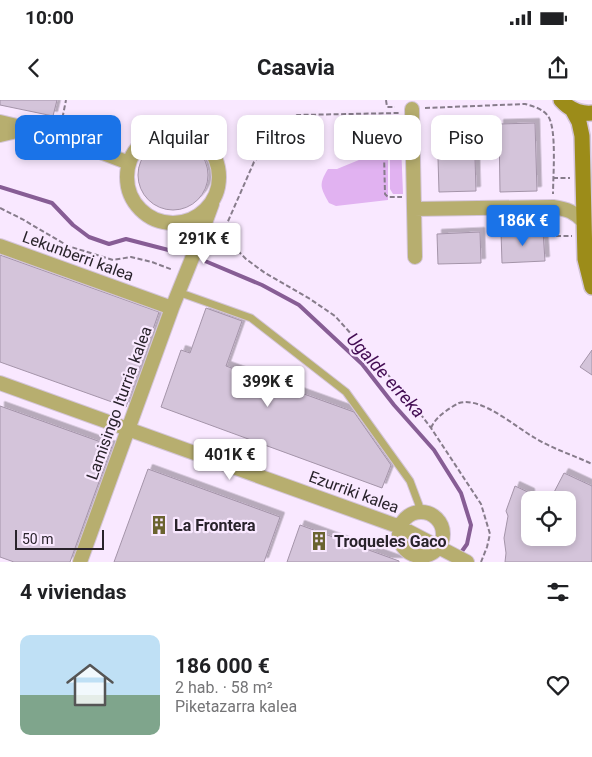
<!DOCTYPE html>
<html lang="es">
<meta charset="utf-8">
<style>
body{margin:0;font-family:Roboto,sans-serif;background:#f2f2f2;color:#202124;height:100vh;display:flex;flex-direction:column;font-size:19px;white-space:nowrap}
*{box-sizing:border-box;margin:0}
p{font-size:16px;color:#757577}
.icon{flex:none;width:28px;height:28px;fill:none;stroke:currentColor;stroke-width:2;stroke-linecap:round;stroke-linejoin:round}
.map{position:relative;height:462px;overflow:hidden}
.sheet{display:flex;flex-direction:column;background:#fff;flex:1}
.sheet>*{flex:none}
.banner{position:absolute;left:15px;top:15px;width:562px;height:45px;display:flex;gap:10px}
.controls{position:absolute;left:521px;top:391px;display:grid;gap:10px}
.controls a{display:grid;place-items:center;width:55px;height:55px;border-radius:10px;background:#fff;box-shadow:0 2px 8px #0003;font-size:25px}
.scale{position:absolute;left:15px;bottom:12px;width:89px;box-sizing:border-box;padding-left:5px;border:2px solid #29232b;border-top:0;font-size:14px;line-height:18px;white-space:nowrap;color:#29232b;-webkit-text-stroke:4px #f9e8ff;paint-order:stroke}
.price{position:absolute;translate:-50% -42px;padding:0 11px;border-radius:5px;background:#fff;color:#222;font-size:16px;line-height:32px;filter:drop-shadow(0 1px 2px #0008)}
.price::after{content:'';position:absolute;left:50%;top:30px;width:15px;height:11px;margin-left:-8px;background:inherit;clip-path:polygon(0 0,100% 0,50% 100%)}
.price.active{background:#1a73e8;color:#fff}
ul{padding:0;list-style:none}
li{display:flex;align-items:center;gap:15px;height:125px;padding:0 20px}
li span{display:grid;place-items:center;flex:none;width:140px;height:100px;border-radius:10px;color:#555}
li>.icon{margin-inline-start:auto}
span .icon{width:60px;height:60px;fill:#fffc;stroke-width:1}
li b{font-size:21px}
h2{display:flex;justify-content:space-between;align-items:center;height:60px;padding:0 20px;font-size:21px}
.chip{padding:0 18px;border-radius:10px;background:#fff;box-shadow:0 2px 8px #0003;font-size:18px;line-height:45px}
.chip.active{background:#1a73e8;color:#fff}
.status{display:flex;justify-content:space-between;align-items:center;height:35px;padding:0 25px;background:#fff;direction:ltr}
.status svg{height:14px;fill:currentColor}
header{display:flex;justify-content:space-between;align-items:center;height:65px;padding:0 20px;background:#fff;font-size:22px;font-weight:700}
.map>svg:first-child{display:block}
.green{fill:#e1b2f1}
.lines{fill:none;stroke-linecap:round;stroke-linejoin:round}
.stream{stroke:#875d95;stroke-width:4}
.building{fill:#d4c4da;stroke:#a494a9;filter:url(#shadow)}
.lane-casing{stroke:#d4c5d9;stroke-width:9}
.street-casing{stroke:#d4c5d9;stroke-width:16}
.secondary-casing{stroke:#d4c5d9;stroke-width:18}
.path{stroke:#877c8b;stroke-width:2;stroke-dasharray:5 2.5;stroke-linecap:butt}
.lane{stroke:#b7ae6f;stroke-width:7}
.street{stroke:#b7ae6f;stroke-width:14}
.secondary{stroke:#9c8c19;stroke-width:15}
.labels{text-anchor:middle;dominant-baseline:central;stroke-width:4.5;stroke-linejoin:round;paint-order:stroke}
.street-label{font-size:16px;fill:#29232b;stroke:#f9e8ff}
.poi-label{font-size:16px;font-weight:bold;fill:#29232b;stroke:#f9e8ff;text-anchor:start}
.water-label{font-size:18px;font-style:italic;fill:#430c53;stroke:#f9e8ff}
</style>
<div class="status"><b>10:00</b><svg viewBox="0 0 49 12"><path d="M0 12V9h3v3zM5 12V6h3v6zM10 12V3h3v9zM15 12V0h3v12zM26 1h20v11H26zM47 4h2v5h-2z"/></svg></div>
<header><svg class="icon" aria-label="back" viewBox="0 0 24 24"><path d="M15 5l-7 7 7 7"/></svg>Casavia<svg class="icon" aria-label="share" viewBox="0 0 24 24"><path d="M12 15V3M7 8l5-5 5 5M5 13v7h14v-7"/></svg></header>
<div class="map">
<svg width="592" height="462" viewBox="0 0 592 462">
<defs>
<filter id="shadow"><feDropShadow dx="4.5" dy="-4.5" stdDeviation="0" flood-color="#0004"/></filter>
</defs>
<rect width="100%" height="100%" fill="#f9e8ff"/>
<path class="green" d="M399,44h2l2,50h-10l-3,-5v-37l1,-3z
M388,48v52l-52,6 -7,-3c-8,-15 -11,-18 -1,-34h9z"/>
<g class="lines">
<path class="stream" d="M0,87l52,16 21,22 16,12 20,7 17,-5 54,14
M205,161l57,24 37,20 63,59 32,41 40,45 27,43 10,32 -4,19 -7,10"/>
</g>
<path class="building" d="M0,0h57l-4,16 -53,-11z
M535,23l2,68 -37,1 -1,-68z
M474,24l2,67 -37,1 -2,-67z
M138 75a35 35 0 1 1 70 0a35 35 0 1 1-70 0Z
M543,131l2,30 -43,2 -1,-31z
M480,132l1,31 -43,1 -1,-30z
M0,155l159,57 -33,95 -126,-45z
M206,208l36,13 -16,45 128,46 37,53 -9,23 -221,-81 20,-57 9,3z
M592,250v25l-12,-8z
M0,306l112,40 -42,116h-56l-14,-5z
M148,369l132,48 -16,45h-150z
M564,373l28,13v76h-87l1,-9 -2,-15 4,-22 -2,-5 9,-25 15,7v45h38v-38h-18z
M300,425l99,36v1h-112z"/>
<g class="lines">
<g class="lane-casing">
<path id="lane" d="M178,192l73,26 95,74 64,89 9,24 -2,7"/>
</g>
<g class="street-casing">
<path id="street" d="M412,9l3,148
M0,22l59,14 70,27
M127 77a46 46 0 1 1 92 0a46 46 0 1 1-92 0Z
M0,35l25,-6
M414,109l139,-2c14,2 22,5 31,15
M173,124c14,7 17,17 20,32l19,-52
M0,146l172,62
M0,283l400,144 67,35
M399 434a22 22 0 1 1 44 0a22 22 0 1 1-44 0Z
M80,462l92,-254 21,-52"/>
</g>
<g class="secondary-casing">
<path id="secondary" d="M561,0c8,9 19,14 31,13
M572,9l7,13 3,14 3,123 7,28"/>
</g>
<path class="path" d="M386,0l1,7h8
M425,8l100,-4c8,2 18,5 23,12 9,12 5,61 5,78
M61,25l5,-25
M399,39l-15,14 1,41 3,3h14
M553,78h17
M0,108l22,11 46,27 45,14 18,-3 21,5 21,8
M215,131l7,4 24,24 19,14 45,26 25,17 71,79 25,33 50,76 9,30 -3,13 -6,15
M222,135l32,-73 43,-47 102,-2
M556,136h16
M431,328c3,-7 8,-12 15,-17 4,-3 9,-6 13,-8 22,-7 58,25 76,35 18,11 38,17 57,26"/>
<use href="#lane" class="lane"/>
<use href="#street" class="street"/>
<use href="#secondary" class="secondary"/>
</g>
<defs>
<g id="building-bare" transform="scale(1.5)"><path d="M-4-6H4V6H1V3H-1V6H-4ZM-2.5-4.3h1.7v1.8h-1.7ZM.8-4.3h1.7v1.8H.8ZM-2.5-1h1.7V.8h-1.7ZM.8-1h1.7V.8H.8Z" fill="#6a632f" stroke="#f9e8ff" stroke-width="2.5" paint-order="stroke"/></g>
</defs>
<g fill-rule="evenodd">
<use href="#building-bare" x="159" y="425"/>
<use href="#building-bare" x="319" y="441"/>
</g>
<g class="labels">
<g class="street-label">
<text transform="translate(78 156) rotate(20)">Lekunberri kalea</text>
<text transform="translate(119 303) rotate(-70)">Lamisingo Iturria kalea</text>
<text transform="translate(354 392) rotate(20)">Ezurriki kalea</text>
</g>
<g class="poi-label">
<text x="174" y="425">La Frontera</text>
<text x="334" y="441">Troqueles Gaco</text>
</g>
<g class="water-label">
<text transform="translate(386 275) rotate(48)">Ugalde erreka</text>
</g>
</g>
</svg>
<div class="controls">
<a><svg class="icon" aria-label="locate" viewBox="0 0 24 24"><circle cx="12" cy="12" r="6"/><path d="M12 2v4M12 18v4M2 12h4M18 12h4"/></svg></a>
</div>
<div class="scale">50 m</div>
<b class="price active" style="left:523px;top:147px">186K €</b>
<b class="price" style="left:204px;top:165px">291K €</b>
<b class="price" style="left:268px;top:308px">399K €</b>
<b class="price" style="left:230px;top:381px">401K €</b>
<div class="banner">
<a class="chip active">Comprar</a>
<a class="chip">Alquilar</a>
<a class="chip">Filtros</a>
<a class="chip">Nuevo</a>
<a class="chip">Piso</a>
</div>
</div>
<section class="sheet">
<h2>4 viviendas<svg class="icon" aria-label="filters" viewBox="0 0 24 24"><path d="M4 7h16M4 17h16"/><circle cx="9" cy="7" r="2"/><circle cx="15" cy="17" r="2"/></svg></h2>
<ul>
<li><span style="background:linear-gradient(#bfe0f5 60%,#7fa58c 0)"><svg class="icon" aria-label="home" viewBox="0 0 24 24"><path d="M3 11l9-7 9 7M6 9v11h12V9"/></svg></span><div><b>186 000 €</b><p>2 hab. · 58 m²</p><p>Piketazarra kalea</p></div><svg class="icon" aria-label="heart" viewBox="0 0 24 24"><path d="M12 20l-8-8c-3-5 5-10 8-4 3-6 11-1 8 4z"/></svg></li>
</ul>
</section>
